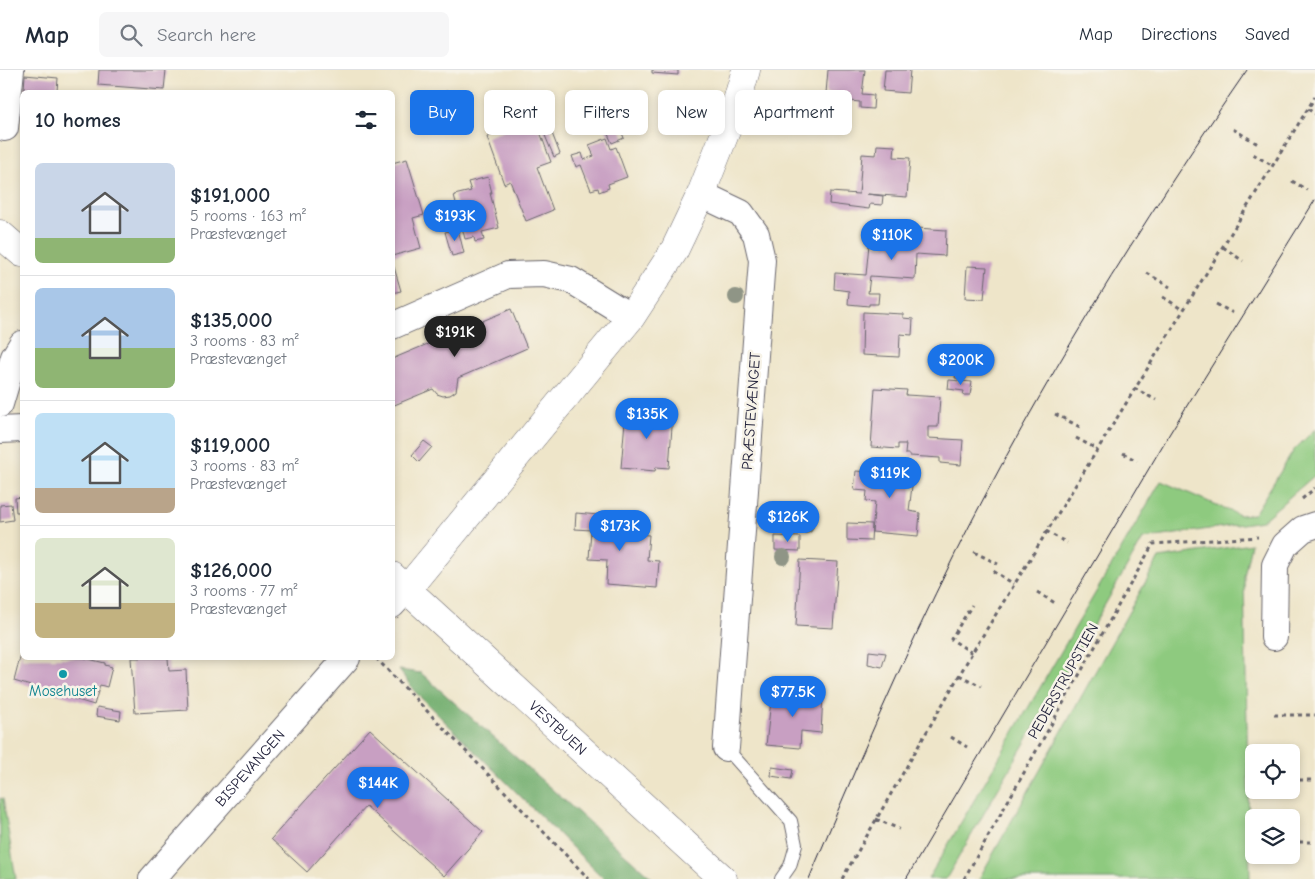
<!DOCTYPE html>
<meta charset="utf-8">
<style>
body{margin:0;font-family:"Comic Neue",sans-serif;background:#f6f6f7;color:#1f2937;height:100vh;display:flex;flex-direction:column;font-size:19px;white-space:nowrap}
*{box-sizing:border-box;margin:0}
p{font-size:16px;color:#747a83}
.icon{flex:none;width:28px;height:28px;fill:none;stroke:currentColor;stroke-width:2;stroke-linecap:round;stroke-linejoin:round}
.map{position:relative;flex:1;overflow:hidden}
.panel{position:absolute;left:20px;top:20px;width:375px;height:570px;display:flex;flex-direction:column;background:#fff;border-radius:8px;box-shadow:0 2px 8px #0003}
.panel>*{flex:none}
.top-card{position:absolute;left:410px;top:20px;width:475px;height:45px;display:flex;gap:10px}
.buttons{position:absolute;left:1245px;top:674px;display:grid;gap:10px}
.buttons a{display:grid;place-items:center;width:55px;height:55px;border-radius:8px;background:#fff;box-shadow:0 2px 8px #0003;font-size:25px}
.price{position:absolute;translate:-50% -42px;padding:0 11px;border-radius:18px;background:#1a73e8;color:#fff;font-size:16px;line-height:32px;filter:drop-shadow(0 1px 2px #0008)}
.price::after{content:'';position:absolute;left:50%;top:30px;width:15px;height:11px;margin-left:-8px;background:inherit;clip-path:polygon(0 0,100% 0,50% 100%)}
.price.current{background:#222;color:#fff}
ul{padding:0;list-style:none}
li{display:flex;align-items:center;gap:15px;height:125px;padding:0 15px}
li+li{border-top:1px solid #e0e1e3}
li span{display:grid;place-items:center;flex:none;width:140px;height:100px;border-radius:8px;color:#555}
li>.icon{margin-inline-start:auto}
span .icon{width:60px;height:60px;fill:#fffc;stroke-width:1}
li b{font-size:21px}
h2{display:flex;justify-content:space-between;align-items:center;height:60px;padding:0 15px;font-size:21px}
.tag{padding:0 18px;border-radius:8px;background:#fff;box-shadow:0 2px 8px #0003;font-size:18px;line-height:45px}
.tag.current{background:#1a73e8;color:#fff}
header{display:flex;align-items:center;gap:30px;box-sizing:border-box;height:70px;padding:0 25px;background:#fff;border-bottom:1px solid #e0e1e3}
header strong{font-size:24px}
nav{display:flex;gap:28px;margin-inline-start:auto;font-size:18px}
.search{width:350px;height:45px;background:#f6f6f7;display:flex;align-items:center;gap:12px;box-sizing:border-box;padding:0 18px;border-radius:8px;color:#747a83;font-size:19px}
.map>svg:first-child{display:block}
.green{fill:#8eca7f;stroke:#58765d}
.forest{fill:#72ae6e;stroke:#4a6854}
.building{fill:#c89fc2}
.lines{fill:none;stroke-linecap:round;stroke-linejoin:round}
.service-casing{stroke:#69666d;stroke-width:14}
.minor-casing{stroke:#69666d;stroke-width:28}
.tertiary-casing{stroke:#69666d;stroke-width:29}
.path{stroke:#69666d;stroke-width:3;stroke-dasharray:4 4;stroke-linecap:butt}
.service{stroke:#fff;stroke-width:12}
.minor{stroke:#fff;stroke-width:26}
.tertiary{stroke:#fff;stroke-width:28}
.tram{stroke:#22223b;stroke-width:1}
.tree{fill:#8f9586}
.culture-dot{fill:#0f9aa8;stroke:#f7f3e8;stroke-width:2}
.labels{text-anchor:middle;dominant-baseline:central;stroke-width:5;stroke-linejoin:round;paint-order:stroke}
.street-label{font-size:15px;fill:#22223b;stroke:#f7f3e8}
.culture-label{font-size:15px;fill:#0d838f;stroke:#f7f3e8}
</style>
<header>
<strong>Map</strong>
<div class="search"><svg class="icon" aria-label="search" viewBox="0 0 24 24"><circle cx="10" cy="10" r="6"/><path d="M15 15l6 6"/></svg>Search here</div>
<nav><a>Map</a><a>Directions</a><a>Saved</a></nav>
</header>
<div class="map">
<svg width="1315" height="809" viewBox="0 0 1315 809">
<rect width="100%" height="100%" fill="#f7f3e8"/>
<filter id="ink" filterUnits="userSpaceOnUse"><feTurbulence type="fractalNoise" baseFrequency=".02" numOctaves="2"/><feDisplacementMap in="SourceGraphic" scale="10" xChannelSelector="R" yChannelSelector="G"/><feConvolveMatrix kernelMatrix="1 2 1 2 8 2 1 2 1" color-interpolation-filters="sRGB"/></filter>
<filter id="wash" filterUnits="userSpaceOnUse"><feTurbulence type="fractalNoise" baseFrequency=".0096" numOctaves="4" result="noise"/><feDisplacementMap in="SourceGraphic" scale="20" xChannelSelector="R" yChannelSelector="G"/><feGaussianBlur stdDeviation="1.12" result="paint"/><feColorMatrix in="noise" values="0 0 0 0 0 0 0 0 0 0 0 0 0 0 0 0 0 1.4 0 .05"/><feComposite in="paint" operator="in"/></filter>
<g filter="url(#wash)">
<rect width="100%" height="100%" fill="#eee5c9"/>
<path class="green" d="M1315,359v46l-53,46 -119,18 -197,340h-18l233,-398 78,34 15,-1 40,-64z
M1251,474l-7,32 6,303h-271l180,-321z
M0,728l3,1 13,80h-16z"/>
<path class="forest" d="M399,600l22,3 232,206h-49l-189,-187z"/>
<g id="blocks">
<path class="building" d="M99,0h67l-2,20 -66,-5z
M652,0h26v5l-26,-2z
M828,0h37l-3,24 12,1 -1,14 -13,-1v-6l-10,-1v-6l-24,-2z
M885,0h25l-2,23 -25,-2z
M25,5l33,3 -1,13 -33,-2z
M447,21l5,18 -33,8 -5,-17z
M602,23l5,11 -14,6 -5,-11z
M611,36l13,32 -12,5 -14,-31z
M533,50l4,11 2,-2 12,33 -14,5 16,43 -27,11 -16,-40 -6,3 -17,-47z
M548,53l12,31 -6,3 -13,-31z
M607,68l4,11 5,-2 11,30 -19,7 1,4 -10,4 -1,-4 -7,2 -10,-25 -5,2 -4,-11 10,-3 2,7 10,-4 -5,-11z
M877,75l18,1 -1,11 16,1 -3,39 -40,-3 16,2 -1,9 -12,-1 -1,5 -40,-5 1,-12 29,2 3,-40 14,1z
M407,89l17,56 -11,3 8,30 -29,8v-93z
M488,107l4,16h-2l9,35 -17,4 2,8 -9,2 -1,-5 -9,2 -11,-44 17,-4 -3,-9z
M887,156l59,4 -1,26 -29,-2 -1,25 -45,-3 -2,17h11l-1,11h-9v2l-21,-2 1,-13 -15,-2 1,-16 31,2 3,-31 16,2z
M458,159l6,24 -12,3 -7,-24z
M967,196l20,1 -3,32 -19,-1z
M392,197h2l7,24 -9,2z
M511,239l16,39 -69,30 -2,13 -6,4 -7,1 -6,-2 -4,-5 -41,17v-47z
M863,242l40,2v4l10,1 -1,16 -12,-1 -1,23 -37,-2z
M960,279l11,1 -6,29 -10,-1z
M949,310l23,2 -2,13h-7l1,-4 -16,-2z
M875,318l32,2 -1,5 34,2 -2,30h-10v11l35,2 -2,25 -21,-2v-5l-30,-2v-2h-5l1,-10h-8v5l-27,-2z
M626,339l47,4 -4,55 -13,-1 -1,4 -34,-3z
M424,371l8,6 -13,15 -7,-7z
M881,393l30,2 -2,20 3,1 -3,25 11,2 -2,23 -46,-4 3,-30 -9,-1 1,-10 -13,-1 2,-19 24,2z
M22,427v15h-6l-1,-14z
M11,434l2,16 -13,2v-17z
M576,443l45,4 -1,16 29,2 -2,25 12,1 -2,27 -51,-4 1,-24 -18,-1 2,-29 -16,-1z
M847,453l25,1 -1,17 -24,-1z
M775,466l25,1v14l-25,-1z
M800,490l38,2 -5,66 -37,-2z
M22,580v8h62l21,5v2l7,2 -5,20 -7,-2 -6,20 -80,-24z
M869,581l17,2 -4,14 -14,-3z
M131,588h37l1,13 17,-1 2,40 -53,3z
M772,622l51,2 -2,39 -20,-2 -1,17 -34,-3z
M97,637l24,4 -1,9 -24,-4z
M370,659l113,103 -39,44 -78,-70 -59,66 -36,-33z
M772,697l21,3 -2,9 -20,-3z"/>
</g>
</g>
<g filter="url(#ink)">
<use href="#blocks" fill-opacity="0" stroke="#69666d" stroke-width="1"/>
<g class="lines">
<g class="service-casing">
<path id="service" d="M726,678l65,73 5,24 -6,21 -9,13"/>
</g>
<g class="minor-casing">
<g id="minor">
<path d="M5,58l6,-58"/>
<path d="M701,124l40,19 15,21 6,26 -36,488"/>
<path d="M392,256l116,-51 36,-1 27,6 60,37"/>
<path d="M0,334l14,-47 8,-13"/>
<path d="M0,360l22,-1"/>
<path d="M392,535l15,-16"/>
<path d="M1274,567l1,-72 10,-20 18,-16 12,-4"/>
<path id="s1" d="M152,809l195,-221"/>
</g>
</g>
<g class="tertiary-casing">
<g id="tertiary">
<path d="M0,164l22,19"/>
<path id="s2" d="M392,506l331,303"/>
<path d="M407,519l224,-272 43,-66 27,-57 34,-86 11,-38"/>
</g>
</g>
<path class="path" d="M1308,39l7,5
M1233,59l25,15
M1253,84l20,12
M1292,111l15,9
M1223,177l20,14
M1147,203l23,14
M1163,227l20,13
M1216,234l17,9
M1134,318l22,12
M1055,344l27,14
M1076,368l21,11
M1123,383l14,8
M1302,429l13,-11
M1046,461l21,12
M974,482l24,12
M993,501l21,13
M1037,522l18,11
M972,583l-21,-14 21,-34
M376,588l213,221
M959,605l22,11
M1274,645h41
M951,667l16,10
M1291,710h24
M876,749l23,10
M1291,772h24
M842,809l130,-226 343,-556
M964,809l189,-335 105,-7"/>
<use href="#service" class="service"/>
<use href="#minor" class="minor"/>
<use href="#tertiary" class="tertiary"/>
<path class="tram" d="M809,809c46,-110 93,-219 146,-325 85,-169 185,-329 292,-484
M906,809l264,-446 145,-233"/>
</g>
<g class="tree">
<circle cx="736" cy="227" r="8"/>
<circle cx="806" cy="456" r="8"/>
<circle cx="783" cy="487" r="8"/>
</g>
</g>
<circle class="culture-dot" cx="63" cy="604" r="5"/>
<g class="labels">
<g class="street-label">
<text transform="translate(751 341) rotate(-86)">PRÆSTEVÆNGET</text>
<text transform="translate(1063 611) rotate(-61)">PEDERSTRUPSTIEN</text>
<text stroke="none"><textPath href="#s2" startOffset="225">VESTBUEN</textPath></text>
<text stroke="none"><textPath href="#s1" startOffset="148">BISPEVANGEN</textPath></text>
</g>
<g class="culture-label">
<text x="63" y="621">Mosehuset</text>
</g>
</g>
</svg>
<div class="buttons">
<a><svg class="icon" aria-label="locate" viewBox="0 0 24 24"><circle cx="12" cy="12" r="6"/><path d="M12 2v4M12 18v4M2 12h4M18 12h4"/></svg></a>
<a><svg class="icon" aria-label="layers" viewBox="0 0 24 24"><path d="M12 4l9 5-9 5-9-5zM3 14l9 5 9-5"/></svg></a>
</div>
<b class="price" style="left:455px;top:172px">$193K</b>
<b class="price" style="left:892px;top:191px">$110K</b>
<b class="price current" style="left:455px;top:288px">$191K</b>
<b class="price" style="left:961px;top:316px">$200K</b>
<b class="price" style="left:647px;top:370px">$135K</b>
<b class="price" style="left:890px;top:429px">$119K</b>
<b class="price" style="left:788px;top:473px">$126K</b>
<b class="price" style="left:620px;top:482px">$173K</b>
<b class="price" style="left:793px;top:648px">$77.5K</b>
<b class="price" style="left:378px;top:739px">$144K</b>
<div class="top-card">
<a class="tag current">Buy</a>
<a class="tag">Rent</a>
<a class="tag">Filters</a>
<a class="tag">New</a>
<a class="tag">Apartment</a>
</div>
<section class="panel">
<h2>10 homes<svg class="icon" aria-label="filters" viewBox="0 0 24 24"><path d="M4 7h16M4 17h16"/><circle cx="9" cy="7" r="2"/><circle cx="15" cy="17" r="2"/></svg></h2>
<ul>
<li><span style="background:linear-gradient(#c9d6e8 75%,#8fb573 0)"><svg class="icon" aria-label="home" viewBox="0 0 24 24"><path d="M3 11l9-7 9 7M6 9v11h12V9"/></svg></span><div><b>$191,000</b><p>5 rooms · 163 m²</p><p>Præstevænget</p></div></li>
<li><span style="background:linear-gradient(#a9c7e8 60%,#8fb573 0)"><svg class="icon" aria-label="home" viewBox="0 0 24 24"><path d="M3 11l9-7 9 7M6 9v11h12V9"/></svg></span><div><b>$135,000</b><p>3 rooms · 83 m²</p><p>Præstevænget</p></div></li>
<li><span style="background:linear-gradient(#bfe0f5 75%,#b9a48a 0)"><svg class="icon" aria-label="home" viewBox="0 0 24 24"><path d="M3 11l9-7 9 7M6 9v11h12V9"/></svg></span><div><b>$119,000</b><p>3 rooms · 83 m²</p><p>Præstevænget</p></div></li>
<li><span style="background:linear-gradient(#dfe7d0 65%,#c2b280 0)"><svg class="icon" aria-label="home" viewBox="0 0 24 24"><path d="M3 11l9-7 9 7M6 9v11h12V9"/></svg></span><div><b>$126,000</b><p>3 rooms · 77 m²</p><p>Præstevænget</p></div></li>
</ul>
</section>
</div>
